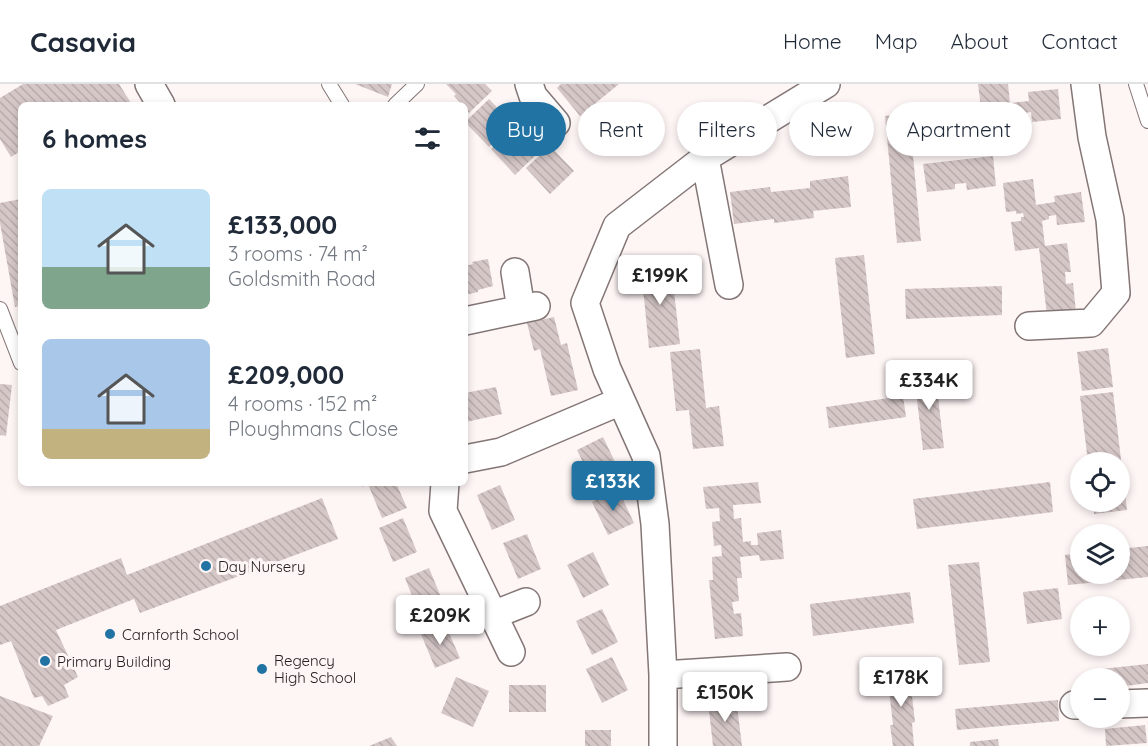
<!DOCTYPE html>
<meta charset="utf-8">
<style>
body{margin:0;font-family:Quicksand,sans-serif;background:#f6f6f7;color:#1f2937;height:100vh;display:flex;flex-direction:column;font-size:22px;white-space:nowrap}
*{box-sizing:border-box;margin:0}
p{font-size:20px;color:#747a83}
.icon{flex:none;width:33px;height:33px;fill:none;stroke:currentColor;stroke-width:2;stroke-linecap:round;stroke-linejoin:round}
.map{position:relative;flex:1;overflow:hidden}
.details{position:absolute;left:18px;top:18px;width:450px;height:384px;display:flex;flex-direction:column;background:#fff;border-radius:9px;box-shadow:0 3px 9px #0003}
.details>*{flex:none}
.banner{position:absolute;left:486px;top:18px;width:570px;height:54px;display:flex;gap:12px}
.tools{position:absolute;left:1070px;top:368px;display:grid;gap:12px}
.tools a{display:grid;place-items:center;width:60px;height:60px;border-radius:50%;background:#fff;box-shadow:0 3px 9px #0003;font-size:30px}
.price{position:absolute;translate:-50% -51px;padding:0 14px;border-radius:6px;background:#fff;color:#222;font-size:20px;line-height:39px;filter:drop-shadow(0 2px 3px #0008)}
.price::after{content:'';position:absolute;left:50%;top:36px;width:18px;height:14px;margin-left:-9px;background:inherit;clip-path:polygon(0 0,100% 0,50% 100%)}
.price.current{background:#2173a4;color:#fff}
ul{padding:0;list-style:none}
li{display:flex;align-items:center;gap:18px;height:150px;padding:0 24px}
li span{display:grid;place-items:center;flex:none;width:168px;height:120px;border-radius:9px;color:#555}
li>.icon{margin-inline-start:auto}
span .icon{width:72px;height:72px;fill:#fffc;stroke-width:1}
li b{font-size:26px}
h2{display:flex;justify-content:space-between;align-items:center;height:72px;padding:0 24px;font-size:26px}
.chip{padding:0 21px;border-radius:27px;background:#fff;box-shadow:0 3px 9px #0003;font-size:21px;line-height:54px}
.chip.current{background:#2173a4;color:#fff}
header{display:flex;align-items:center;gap:36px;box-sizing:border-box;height:84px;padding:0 30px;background:#fff;border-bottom:2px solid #e0e1e3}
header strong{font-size:28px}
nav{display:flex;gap:33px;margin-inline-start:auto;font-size:21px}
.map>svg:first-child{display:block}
.building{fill:url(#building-back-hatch)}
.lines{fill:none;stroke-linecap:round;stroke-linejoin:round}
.lane-casing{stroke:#837675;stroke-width:16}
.street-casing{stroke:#837675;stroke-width:30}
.lane{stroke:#fff;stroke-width:14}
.street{stroke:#fff;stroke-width:27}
.poi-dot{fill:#2173a4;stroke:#fef5f5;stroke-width:2}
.labels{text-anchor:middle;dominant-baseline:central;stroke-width:6;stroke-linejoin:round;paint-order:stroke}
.poi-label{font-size:15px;fill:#252020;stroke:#fef5f5;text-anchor:start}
</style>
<header>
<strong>Casavia</strong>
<nav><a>Home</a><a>Map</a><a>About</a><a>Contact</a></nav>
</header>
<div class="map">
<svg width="1148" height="662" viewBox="0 0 1148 662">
<defs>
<pattern id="building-back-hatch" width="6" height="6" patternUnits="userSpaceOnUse" patternTransform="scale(1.5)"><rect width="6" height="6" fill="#d6c7c7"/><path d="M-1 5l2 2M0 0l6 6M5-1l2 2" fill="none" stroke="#b8abab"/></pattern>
</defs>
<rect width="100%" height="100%" fill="#fef5f5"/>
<path class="building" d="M23,0h96l12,19 -3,2h-107v46l-10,6 -11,-18v-41z
M355,0h37l-4,13z
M446,0h39l7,7 -23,22 -4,-4v-4h-3l-8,-9 2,-2z
M561,0h58l-39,32 -23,-28z
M978,0h30l2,19 19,-2 -1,-9 30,-3 3,30 -29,3 -1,-10 -7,1v3l-8,1 3,27 -28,3 -3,-27 8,-1v-5h3l-1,-3 -6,1 -1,-5 -10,1z
M489,15l24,25 -24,23 -24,-25z
M909,29l12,128 -24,2 -12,-127z
M515,43l24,25 -24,23 -24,-26z
M550,62l24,25 -24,23 -24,-26z
M993,72l3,30 -29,4 -1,-7 -11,1v5l-28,3 -4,-28z
M848,92l3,31 -38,4 1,7 -40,5v-4l-40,5 -4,-32 40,-5 1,5 39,-4v-7z
M1033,95l3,26 19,-3 -1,-6 27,-4 4,30 -28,3 -1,-10 -7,1v3l-7,2 3,25 22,-3 4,29h-6l1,12 7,-1 3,29 -29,3 -8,-67 -24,3 -4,-29 10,-1v-4h3l-1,-4 -7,1v-3l-10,1 -3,-29z
M21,115v107l-6,1 -15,-84v-20z
M864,171l11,99 -29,4 -11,-100z
M488,175l5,27 -15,4v2l-13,3v-29l8,-2 -1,-2z
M671,181l9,79 -31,4 -8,-80z
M1002,202v29l-96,4 -1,-30z
M554,233l7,28 6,-2 11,47 -27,6 -11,-47 -6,2 -7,-28z
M1108,264l5,39 -31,4 -5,-39z
M700,265l6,59 13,-2 5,40 -31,3 -4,-39 -13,1 -6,-59z
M935,288l9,76 -21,2 -9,-75z
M0,300l12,1 -6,51 -6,-1z
M496,303l6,27 -36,8 -1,-29z
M1113,308l14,118 -33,4 -1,-13h26v-39h-31l-8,-66z
M903,312l3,21 -77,11 -3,-21z
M603,353l16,33 -26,13 -16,-33z
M758,398l3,21 -28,2 1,14 7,-1 2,24 8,-1v4h7l-1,-12 24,-3 3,29 -24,2 -1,-6 -19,2 2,21h-5l2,23 -7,1 2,12 7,-1 2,23 -28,3 -6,-59h4l-1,-23 10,-1 -1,-11 -7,1 -2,-24 8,-1 -1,-13 -13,1 -3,-22z
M1050,398l3,30 -136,17 -4,-30z
M360,399h36l11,25 -25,10 -14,-34 -6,3z
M500,401l15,35 -23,10 -15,-35z
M618,405l16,34 -26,12 -16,-33z
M322,414l16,41 -198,74 -6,-14 -78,31 22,47 -14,8 5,12 -21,9 -6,-10 -8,2 -23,-57 -11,4v-39l121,-48 6,17z
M403,434l14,34 -24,10 -14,-34z
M527,450l14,35 -23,10 -15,-36z
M1148,462v31l-80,8 -3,-30 15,-2v20h39v-24z
M593,468l16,33 -26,13 -16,-33z
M979,478l11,100 -31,3 -11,-100z
M429,484l14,34 -24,11 -14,-35z
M1058,504l4,31 -35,5 -4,-32z
M910,508l4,31 -101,13 -3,-32z
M602,525l16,33 -26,13 -16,-34z
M445,540l15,34 -25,10 -14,-34z
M612,573l16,33 -26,13 -16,-34z
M1148,580v19l-29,4v-9h-27v-8z
M909,586l6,52 -3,1 2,23h-21l-3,-21h3l-6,-53z
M456,593l33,14 -16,36 -32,-14z
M509,601h37v27h-37z
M0,612l53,20 -14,30h-39z
M736,614l6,48h-29l-5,-45z
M1058,616l1,21 -102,9 -2,-21z
M1145,641l2,18 -41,3 -1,-17z
M585,646h26v16h-26z
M391,653l6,9h-28z
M998,655l1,7h-29v-4z"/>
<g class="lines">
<g class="lane-casing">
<path id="lane" d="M329,0l13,21
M1136,0l12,37
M395,21l22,-21
M0,225l21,54"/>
</g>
<g class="street-casing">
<path id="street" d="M149,0l12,21
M529,0l4,12 23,27
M705,74l24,127
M515,188l6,37
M465,237l71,-15
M1029,242l62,-3 25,-30 -6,-74 -18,-82 -7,-53
M465,375l36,-7 120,-51
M445,399l-2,28 68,141
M493,531l33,-13
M663,591l124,-8
M1119,620l29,-1
M1074,621h6
M663,662v-71l-8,-151 -9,-68 -39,-87 -22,-66 32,-77 88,-68 121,-74"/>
</g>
<use href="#lane" class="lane"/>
<use href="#street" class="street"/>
</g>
<g class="poi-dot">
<circle cx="206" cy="482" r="6"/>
<circle cx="110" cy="550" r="6"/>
<circle cx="45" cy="577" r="6"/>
<circle cx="262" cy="585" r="6"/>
</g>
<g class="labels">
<g class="poi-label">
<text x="218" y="482">Day Nursery</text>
<text x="122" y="550">Carnforth School</text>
<text x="274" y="576">Regency<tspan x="274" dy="17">High School</tspan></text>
<text x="57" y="577">Primary Building</text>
</g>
</g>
</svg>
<div class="tools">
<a><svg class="icon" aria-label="locate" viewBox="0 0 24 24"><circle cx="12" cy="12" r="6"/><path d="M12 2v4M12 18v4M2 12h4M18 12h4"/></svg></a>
<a><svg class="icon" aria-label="layers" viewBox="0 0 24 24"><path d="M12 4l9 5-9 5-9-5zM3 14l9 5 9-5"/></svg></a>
<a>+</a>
<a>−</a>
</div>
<b class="price" style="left:660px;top:222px">£199K</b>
<b class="price" style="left:929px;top:327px">£334K</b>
<b class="price current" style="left:613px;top:428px">£133K</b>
<b class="price" style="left:440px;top:562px">£209K</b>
<b class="price" style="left:901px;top:624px">£178K</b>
<b class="price" style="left:725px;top:639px">£150K</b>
<div class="banner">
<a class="chip current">Buy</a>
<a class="chip">Rent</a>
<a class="chip">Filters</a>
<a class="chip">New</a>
<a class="chip">Apartment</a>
</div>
<section class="details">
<h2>6 homes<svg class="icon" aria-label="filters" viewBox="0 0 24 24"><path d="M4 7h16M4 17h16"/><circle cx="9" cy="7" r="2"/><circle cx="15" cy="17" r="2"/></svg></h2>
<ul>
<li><span style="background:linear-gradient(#bfe0f5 65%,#7fa58c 0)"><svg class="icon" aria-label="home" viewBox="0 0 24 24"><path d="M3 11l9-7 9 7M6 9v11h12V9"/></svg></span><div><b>£133,000</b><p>3 rooms · 74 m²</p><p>Goldsmith Road</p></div></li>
<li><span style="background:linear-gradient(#a9c7e8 75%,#c2b280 0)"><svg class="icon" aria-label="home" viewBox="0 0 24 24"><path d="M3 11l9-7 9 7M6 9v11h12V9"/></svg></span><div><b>£209,000</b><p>4 rooms · 152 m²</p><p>Ploughmans Close</p></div></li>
</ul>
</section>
</div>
